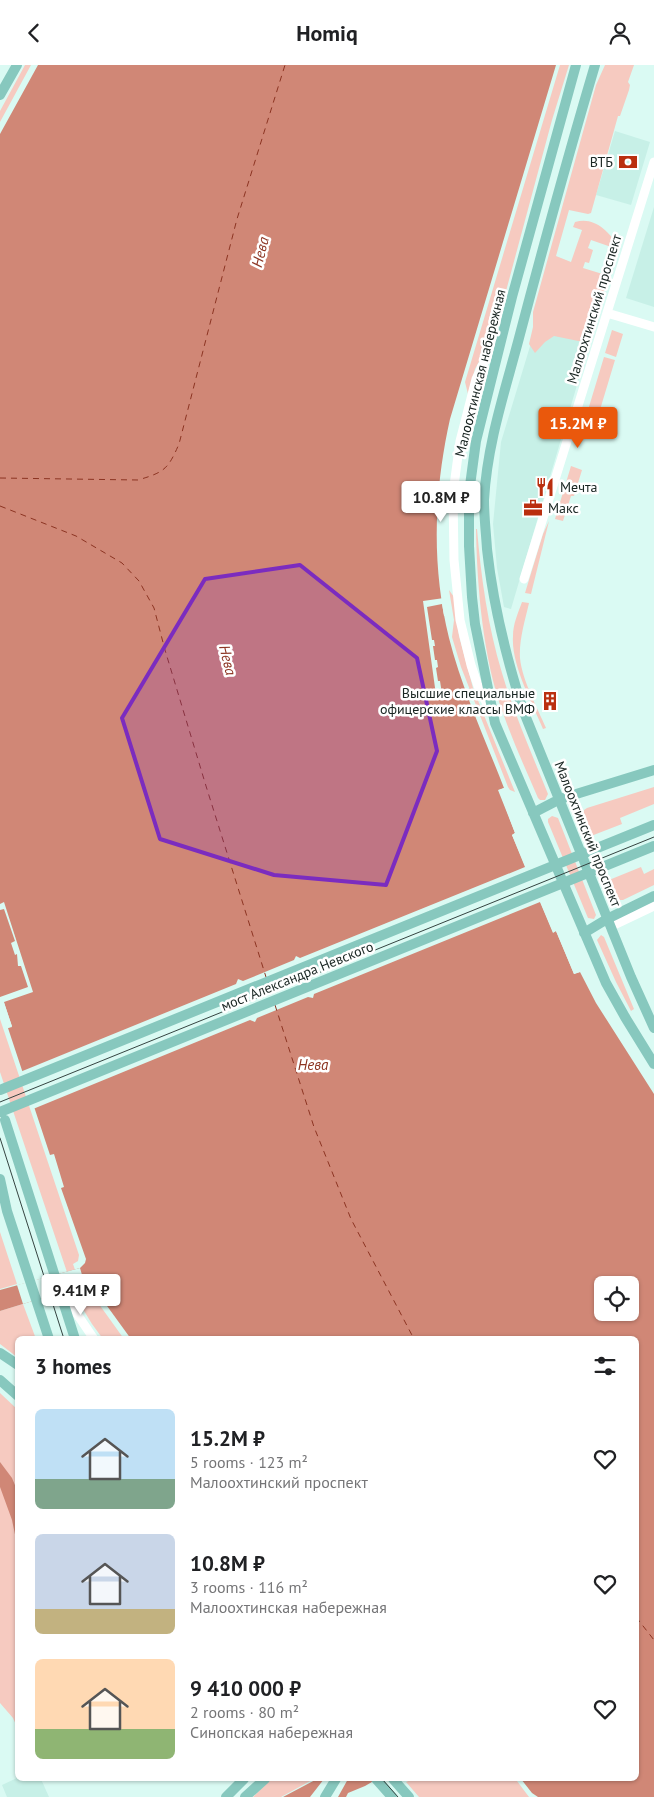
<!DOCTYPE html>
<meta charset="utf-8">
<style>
body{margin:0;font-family:"PT Sans",sans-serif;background:#f2f2f2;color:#202124;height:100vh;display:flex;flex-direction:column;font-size:19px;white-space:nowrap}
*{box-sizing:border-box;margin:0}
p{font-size:16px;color:#757577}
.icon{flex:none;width:28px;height:28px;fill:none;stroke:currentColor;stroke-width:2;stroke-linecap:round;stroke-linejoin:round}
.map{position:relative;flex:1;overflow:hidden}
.side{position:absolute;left:15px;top:1271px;width:624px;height:445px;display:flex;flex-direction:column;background:#fff;border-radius:8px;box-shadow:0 1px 4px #0004}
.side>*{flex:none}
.buttons{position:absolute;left:594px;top:1211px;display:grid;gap:10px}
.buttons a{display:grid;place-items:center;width:45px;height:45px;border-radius:8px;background:#fff;box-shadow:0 1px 4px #0004;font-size:25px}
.price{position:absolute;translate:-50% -42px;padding:0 11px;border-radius:5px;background:#fff;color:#222;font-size:16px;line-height:32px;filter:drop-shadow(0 1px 2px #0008)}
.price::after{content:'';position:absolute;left:50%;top:30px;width:15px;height:11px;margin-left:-8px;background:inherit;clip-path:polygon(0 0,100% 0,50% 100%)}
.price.active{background:#ea580c;color:#fff}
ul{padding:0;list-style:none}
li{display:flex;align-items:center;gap:15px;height:125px;padding:0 20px}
li span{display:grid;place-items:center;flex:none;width:140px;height:100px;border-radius:8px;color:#555}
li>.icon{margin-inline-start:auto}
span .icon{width:60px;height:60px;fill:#fffc;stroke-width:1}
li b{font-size:21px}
h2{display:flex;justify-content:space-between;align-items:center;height:60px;padding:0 20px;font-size:21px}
header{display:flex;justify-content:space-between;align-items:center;height:65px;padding:0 20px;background:#fff;font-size:22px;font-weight:800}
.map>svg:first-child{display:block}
.built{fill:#c7f0e7}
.green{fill:#f6cac0}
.water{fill:#d08776;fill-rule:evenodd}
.pier{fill:#dafaf3}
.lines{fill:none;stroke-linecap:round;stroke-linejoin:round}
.ferry{stroke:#8c3422;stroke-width:1;stroke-dasharray:6 5;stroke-linecap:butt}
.minor{stroke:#fff;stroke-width:9}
.major{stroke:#87c8be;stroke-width:10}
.tram{stroke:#354441;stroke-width:1}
.marked{fill:#7b2cbf;fill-opacity:0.2;stroke:#7b2cbf;stroke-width:4;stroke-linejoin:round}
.labels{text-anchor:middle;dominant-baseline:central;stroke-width:5;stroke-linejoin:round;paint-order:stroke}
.poi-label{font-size:14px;fill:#192522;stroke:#fff;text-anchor:end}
.street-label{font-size:14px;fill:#192522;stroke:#fff}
.water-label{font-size:15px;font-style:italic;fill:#8c3422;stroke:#fff}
</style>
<header><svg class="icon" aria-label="back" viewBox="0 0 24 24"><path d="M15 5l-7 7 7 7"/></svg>Homiq<svg class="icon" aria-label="person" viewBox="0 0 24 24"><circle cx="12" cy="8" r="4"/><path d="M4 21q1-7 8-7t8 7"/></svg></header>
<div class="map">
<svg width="654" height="1732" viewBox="0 0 654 1732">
<rect width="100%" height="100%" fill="#dafaf3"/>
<path class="built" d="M615,66l35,11 -19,63 -35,-10z
M654,142v100l-28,-9z
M553,266l37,10 -79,268 -7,-2 -7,-39 -4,-44 8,-82 30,-99z
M17,1713l24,1 8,18h-42l-5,-12z"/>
<path class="green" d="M25,0h6l-31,57v-11z
M560,0h9l-17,55 -57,212 -20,37 -7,25 -3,-12z
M605,0h29l-6,17 2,3 -1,5 -9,26h-2l-27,97 -3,1 -19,-4 -13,46 15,6 11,-32 -9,-3 2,-5c19,-6 33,9 43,23l-1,4 -26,-9 -3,8 5,2 -4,13 -4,-1 -2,6 26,8 -21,67 -34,-7 -9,6 -10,11 -6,-9 4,-17v-15l63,-227z
M612,265l11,4 -7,23 -11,-4z
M604,292l11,3 -19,63 -11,-3z
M571,401l11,4 -8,26h-3l-8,25 -8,-2z
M549,456l-18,73 -6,-1 18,-59z
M476,464h1c4,48 11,98 25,144 12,41 30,81 46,121l-3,6h-5l-2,-2c-12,-28 -25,-56 -35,-85 -20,-54 -26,-126 -27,-184z
M449,525l5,7 5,39 14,52 42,104 -5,-2 -2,-3 -47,-120 -9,-30 2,-17z
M522,537l7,1c-4,18 -10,36 -9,55 2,22 17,49 26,70l-3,1c-11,-27 -32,-64 -30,-93 0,-12 5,-23 9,-34z
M654,722v17l-34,14 2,6 -31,12 -8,-20 1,-6 3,-2z
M552,751l6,2 38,97 -2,4 -6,-1 -40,-96v-3z
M641,802l3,7 10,-5v16l-31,15h-5l-9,-20z
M601,870l3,2 30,72 -3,2 -15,-29 -19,-42z
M0,954l79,236 -1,6 -5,3 9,26h3l6,3 33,46h-21l-11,-15 -17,-28 -75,-224z
M0,1167l17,52 -17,5z
M23,1239l13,35h-18l-1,18 -17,-13v-33z
M0,1328l17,16v318l-4,-9 -13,-15z
M271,1714h43l-33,18h-28z
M413,1714h89l15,2 12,16h-110l-13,-15z"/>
<path class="water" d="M38,0h518l-106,354c-16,72 -19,146 -1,219 13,51 36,101 55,150l-5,2 16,43 -3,2 41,97 3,-1 18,43 6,-2 16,31 58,91v703h-116l-6,-4 -11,-14h115v-440h-505l-37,-51 -6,-4 -88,27v-21l80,-22 5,-5 1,-4 -25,-71 3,-1 -10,-33 -4,1 -42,-127 4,-2 -10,-29h-2v-863zM602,1220h28v28h-28z
M0,1397l12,16 5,12v54l-5,-24 -12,-33z
M317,1714h60l-12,7 -17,7 -2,4h-63z"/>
<path class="pier" d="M444,533l3,18h-3l-2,-12 -15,3 5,33h2l1,6h-2l2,14h2l1,7 -2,1 2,13h2l2,13 -6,1 -13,-94z
M504,723l1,2 -3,2 16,41 -3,3 39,93 4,1 18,41 3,-2 1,3 -6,2 -18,-43 -3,2 -13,-31 -226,92 -1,4 -5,-1 -51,21 -2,4 -5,-2 -217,89 -13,-37 216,-88 2,-5 5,2 51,-21 2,-4 4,2 225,-91 -13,-32 3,-2 -17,-43z
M4,837l29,90 -29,10 8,25 -4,1 -1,-2 2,-1 -9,-28 28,-10 -7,-21h-3l-1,-12 -2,1 -4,-12 4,-2 -11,-32 -4,1v-6z
M80,1203l5,17 -62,19 -6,-19z
M324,1714h24l-10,18h-28z"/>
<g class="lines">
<path class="ferry" d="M0,413l138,2c27,-8 30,-11 41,-36l58,-225 48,-154
M0,441l76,30 46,27 17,18 15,27 11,42 41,136 60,191
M269,921l3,10
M275,940l39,122 37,92 63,120
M636,1552l18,23"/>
<path class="minor" d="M607,248l47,14
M524,514l130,-417
M490,645l-12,-24 -7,-21 -11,-45 -6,-60 -1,-67 7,-52 16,-62 10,-20 14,-18
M610,862l44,-21
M63,1236l14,13 17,25"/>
<path class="major" d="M576,0l-64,232 -36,144 -7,52v53l3,51 3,27 20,99 111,260 19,34 29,47
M595,0c-27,91 -52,182 -76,273 -14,53 -32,106 -35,162 0,16 2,33 3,49 6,55 19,108 36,161l108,267 23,51
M0,30l17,-30
M533,748l27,-14 94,-29
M584,868l23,-14 47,-23
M0,1025l654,-265
M0,1047l654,-266
M5,1055l70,219
M0,1114l7,32 42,128
M0,1288l18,12
M0,1315l18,16
M376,1714l16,18
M393,1714l16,18
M226,1732l18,-18
M245,1732l20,-18
M325,1732l11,-18"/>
<path class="tram" d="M0,1037l654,-265
M0,1073l64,201
M382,1714l16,18"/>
</g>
<path class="marked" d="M300,500l117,93 20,93 -51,134 -112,-10 -114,-36 -38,-121 83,-139z"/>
<defs>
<g id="bank-bare" transform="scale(1.5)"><path d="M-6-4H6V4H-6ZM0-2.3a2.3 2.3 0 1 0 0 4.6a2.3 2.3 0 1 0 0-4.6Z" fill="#ba2f0f" stroke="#fff" stroke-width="2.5" paint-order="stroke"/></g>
<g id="restaurant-bare" transform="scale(1.5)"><path d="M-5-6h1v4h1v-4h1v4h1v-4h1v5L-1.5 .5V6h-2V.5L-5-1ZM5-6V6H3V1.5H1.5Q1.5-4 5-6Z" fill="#ba2f0f" stroke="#fff" stroke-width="2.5" paint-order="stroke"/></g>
<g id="office-bare" transform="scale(1.5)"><path d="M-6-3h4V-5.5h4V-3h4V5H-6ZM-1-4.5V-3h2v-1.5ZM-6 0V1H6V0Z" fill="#ba2f0f" stroke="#fff" stroke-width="2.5" paint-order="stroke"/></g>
<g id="building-bare" transform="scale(1.5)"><path d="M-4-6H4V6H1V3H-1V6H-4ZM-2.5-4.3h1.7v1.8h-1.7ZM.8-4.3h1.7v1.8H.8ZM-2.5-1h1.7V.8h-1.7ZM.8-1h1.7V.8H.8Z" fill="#ba2f0f" stroke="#fff" stroke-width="2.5" paint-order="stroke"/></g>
</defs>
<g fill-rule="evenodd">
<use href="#bank-bare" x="628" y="97"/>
<use href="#restaurant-bare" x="545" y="422"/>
<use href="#office-bare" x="533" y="443"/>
<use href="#building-bare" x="550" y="636"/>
</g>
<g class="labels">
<g class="poi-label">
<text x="613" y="97">ВТБ</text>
<text x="560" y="422" text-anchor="start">Мечта</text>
<text x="548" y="443" text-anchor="start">Макс</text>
<text x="535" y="628">Высшие специальные<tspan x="535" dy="16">офицерские классы ВМФ</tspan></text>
</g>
<g class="street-label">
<text transform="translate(594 244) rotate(-73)">Малоохтинский проспект</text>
<text transform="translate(480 308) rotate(-76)">Малоохтинская набережная</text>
<text transform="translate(588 769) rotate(68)">Малоохтинский проспект</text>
<text transform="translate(297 911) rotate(-22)">мост Александра Невского</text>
</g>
<g class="water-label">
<text transform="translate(260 187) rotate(-76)">Нева</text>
<text transform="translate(228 595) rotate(76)">Нева</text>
<text x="313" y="999">Нева</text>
</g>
</g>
</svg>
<div class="buttons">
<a><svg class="icon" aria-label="locate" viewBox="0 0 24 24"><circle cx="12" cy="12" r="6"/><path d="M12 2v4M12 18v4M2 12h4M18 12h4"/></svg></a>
</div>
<b class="price active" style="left:578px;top:384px">15.2M ₽</b>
<b class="price" style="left:441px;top:458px">10.8M ₽</b>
<b class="price" style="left:81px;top:1251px">9.41M ₽</b>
<section class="side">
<h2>3 homes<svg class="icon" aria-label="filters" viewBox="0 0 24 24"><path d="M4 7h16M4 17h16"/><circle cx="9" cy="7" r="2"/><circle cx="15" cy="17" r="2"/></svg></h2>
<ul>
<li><span style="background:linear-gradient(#bfe0f5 70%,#7fa58c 0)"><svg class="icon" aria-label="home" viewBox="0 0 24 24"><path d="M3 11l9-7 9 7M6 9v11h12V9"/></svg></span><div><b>15.2M ₽</b><p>5 rooms · 123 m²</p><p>Малоохтинский проспект</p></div><svg class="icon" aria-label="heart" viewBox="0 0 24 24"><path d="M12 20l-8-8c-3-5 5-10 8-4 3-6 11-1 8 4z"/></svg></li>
<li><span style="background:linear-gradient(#c9d6e8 75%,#c2b280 0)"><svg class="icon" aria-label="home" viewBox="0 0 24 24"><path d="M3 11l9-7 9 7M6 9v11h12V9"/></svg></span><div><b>10.8M ₽</b><p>3 rooms · 116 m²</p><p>Малоохтинская набережная</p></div><svg class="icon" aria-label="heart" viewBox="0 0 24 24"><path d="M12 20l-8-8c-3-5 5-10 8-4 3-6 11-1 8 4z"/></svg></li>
<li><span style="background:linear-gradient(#ffd9b3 70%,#8fb573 0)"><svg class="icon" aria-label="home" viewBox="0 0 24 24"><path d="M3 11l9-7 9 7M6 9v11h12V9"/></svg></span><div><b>9 410 000 ₽</b><p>2 rooms · 80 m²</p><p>Синопская набережная</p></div><svg class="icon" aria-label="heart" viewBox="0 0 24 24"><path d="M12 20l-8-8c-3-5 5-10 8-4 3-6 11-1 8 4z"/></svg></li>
</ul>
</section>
</div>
